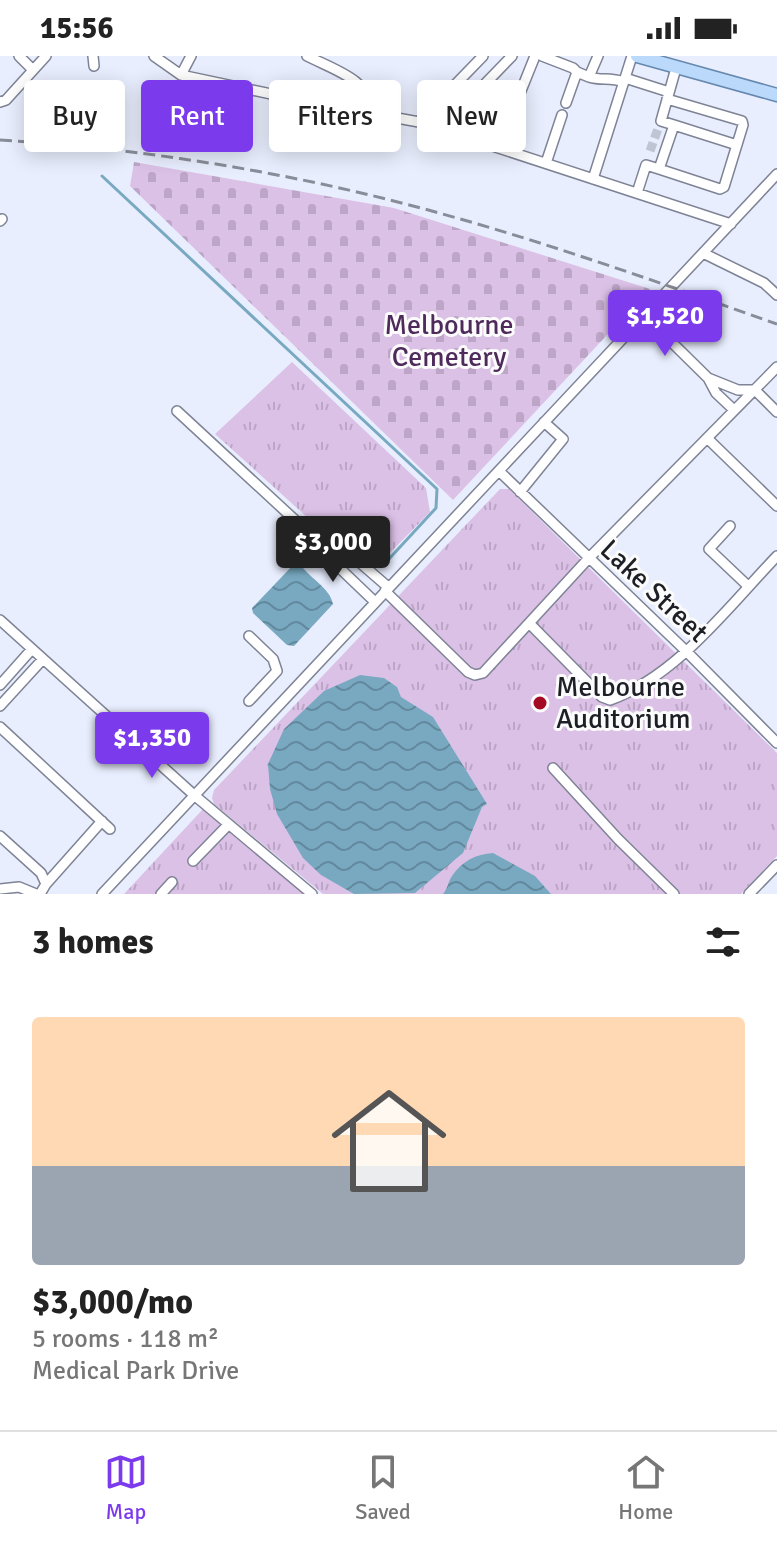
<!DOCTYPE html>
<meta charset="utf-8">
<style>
body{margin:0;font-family:Signika,sans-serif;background:#f6f6f6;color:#222;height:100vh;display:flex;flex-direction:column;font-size:30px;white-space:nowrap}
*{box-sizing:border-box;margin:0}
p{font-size:26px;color:#767676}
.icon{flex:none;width:44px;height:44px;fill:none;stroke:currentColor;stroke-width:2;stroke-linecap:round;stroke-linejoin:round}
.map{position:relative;height:838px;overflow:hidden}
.sheet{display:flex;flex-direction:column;background:#fff;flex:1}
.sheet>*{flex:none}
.hud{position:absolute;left:24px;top:24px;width:730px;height:72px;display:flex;gap:16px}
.price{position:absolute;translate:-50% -68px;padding:0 18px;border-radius:8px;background:#7c3aed;color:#fff;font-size:26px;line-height:52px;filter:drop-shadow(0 2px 4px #0008)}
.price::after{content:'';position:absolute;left:50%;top:48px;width:24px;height:18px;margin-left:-12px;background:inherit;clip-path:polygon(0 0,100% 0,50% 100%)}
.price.on{background:#222;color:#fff}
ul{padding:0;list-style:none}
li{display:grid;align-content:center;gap:16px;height:424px;padding:0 32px}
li+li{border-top:2px solid #e0e0e0}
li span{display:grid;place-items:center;height:248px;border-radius:8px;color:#555}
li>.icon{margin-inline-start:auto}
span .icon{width:144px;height:144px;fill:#fffc;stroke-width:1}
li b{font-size:34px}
h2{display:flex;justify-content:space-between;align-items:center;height:96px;padding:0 32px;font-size:34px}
.pill{padding:0 28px;border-radius:8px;background:#fff;box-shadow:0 4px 20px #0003;font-size:28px;line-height:72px}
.pill.on{background:#7c3aed;color:#fff}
.status{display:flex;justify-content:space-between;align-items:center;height:56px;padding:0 40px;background:#fff;direction:ltr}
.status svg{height:22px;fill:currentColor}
.menu{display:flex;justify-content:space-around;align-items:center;height:112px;border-top:2px solid #e0e0e0;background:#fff;font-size:22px;color:#767676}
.menu a{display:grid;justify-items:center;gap:4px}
.menu .on{color:#7c3aed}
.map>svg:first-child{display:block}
.grass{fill:url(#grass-tufts)}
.cemetery{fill:url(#cemetery-stones)}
.water{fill:url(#water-waves)}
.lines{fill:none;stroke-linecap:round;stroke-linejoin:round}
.stream{stroke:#78a9c1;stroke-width:3}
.minor-tunnel{stroke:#c0c5d3;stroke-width:9;stroke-dasharray:9 4.5;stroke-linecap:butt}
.minor-casing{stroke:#7e8395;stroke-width:12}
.major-casing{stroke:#6688ae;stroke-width:15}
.minor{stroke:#fff;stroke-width:9}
.major{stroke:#bbd9fb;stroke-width:12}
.rail{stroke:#898d99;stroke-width:3;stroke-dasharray:12 6;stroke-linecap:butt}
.poi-dot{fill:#a50a25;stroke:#fbfbfb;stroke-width:3}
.labels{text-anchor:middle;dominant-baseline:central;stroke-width:6;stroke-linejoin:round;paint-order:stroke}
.park-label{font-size:28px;fill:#4e2a5b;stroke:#fbfbfb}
.street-label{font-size:28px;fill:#1d1f26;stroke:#fbfbfb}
.poi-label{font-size:28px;fill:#1d1f26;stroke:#fbfbfb;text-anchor:start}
</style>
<div class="status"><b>15:56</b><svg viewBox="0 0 49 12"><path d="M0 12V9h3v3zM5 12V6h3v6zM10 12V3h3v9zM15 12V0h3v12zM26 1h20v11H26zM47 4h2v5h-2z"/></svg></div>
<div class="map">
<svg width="777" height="838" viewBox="0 0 777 838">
<defs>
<pattern id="grass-tufts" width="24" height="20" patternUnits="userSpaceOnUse" patternTransform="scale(2)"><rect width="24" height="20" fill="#dcc1e7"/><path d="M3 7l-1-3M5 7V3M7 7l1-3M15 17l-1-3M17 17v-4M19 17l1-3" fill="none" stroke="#bca5c6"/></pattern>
<pattern id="cemetery-stones" width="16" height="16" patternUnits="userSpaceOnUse" patternTransform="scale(2)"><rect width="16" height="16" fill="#dcc1e7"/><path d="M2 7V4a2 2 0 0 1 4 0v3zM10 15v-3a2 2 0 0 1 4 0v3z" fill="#bca5c6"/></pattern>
<pattern id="water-waves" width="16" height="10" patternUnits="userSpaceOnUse" patternTransform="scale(2)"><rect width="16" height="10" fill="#78a9c1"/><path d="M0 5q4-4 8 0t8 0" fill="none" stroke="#62899d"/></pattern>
</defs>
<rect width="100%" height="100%" fill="#e9eefe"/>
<path class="grass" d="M292,306l134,126 4,24 -51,52 -18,-15 -33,-13 -113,-102z
M500,433h9l268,264v103l-36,38h-418l-109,-90 -2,-6 2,-8z
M203,753l102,85h-181z"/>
<path class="cemetery" d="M134,106l260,46 256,81 -197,211 -323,-314z"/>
<path class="water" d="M299,506c8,15 31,25 34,42l-39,42 -7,-1 -34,-32 -1,-5 43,-45z
M360,619l24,3 13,9 4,10 32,20 54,87 -5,3 -19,46 -48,40 -61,1 -33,-19 -18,-17 -26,-44 -7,-25 -2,-25 16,-35 40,-38z
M493,797l42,23 16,18h-108c5,-6 5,-12 9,-18 10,-15 24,-22 41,-23z"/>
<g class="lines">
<path class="stream" d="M102,120l335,313 -1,19 -48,52"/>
<path class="minor-tunnel" d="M650,95l9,-25"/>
<g class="minor-casing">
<path id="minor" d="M19,0l14,14
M93,0l1,10
M154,0l27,19 128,27 110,20 312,102
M307,0c32,16 59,22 71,59
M542,0l31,12 4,4
M181,19l10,-19
M589,21c13,4 20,0 35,5
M625,22l44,14
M0,46l6,-2 40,-44
M566,47l11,-31 12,5 9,-21
M498,60l-4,13 -36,-14 6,-17 18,-11 30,-31
M419,66l64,-66
M674,69l63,20
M498,92l37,-92
M546,107l16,-48
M659,113l61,20 4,-2 19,-62 -1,-4 -75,-22
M593,123l39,-123
M637,137l9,-28 13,4 15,-44 -13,-4 15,-53
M0,165l2,-2
M703,197l61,30 13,12
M644,259l64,63 8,15 18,17
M708,322l30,12h17l22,22
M177,355l145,134 5,11 47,45
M707,382l70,68
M499,415l187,180 91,92
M520,436l43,-53 -19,-17
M730,470l-21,23 39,37
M322,489l28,9 38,33
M385,535l83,81 7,3 8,-2 105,-114 189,-192
M0,564l194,175 118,99
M529,567l73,74 8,3c67,-24 119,-94 167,-144
M249,580l24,23 4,12 -28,30
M0,629l32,-36
M0,650l43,-47
M0,671l110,102
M553,712l65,71 56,55
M0,780l41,37 5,11
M193,805l35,-36
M0,833l19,-2 17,7
M40,838l6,-10 56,-63
M102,838l675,-720
M161,838l11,-12
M749,838l28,-29"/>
</g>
<g class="major-casing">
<path id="major" d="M637,0l140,39"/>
</g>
<use href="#minor" class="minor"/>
<use href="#major" class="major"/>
<path class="rail" d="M0,84c131,8 263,28 390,60 131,33 259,79 387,124"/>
</g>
<circle class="poi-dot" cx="540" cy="647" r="8"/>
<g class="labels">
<g class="park-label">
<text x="449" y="269">Melbourne<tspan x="449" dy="32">Cemetery</tspan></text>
</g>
<g class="street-label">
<text transform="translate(654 535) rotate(43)">Lake Street</text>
</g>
<g class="poi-label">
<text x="556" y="631">Melbourne<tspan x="556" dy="32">Auditorium</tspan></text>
</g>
</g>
</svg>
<b class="price" style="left:665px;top:302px">$1,520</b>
<b class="price on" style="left:333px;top:528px">$3,000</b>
<b class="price" style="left:152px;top:724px">$1,350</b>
<div class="hud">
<a class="pill">Buy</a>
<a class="pill on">Rent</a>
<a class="pill">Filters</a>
<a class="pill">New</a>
</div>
</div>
<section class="sheet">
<h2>3 homes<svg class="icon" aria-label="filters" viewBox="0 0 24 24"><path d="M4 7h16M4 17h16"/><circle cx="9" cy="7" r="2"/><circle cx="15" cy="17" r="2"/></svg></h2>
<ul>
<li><span style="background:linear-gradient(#ffd9b3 60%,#9aa5b1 0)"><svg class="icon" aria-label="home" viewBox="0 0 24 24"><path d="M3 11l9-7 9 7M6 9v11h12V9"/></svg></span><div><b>$3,000/mo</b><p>5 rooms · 118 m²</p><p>Medical Park Drive</p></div></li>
</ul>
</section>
<nav class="menu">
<a class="on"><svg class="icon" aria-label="map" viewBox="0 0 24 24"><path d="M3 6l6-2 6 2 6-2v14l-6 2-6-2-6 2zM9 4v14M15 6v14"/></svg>Map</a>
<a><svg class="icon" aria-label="saved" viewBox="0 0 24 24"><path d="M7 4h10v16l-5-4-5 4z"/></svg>Saved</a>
<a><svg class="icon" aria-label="home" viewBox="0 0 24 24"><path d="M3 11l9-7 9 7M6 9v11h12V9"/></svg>Home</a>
</nav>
